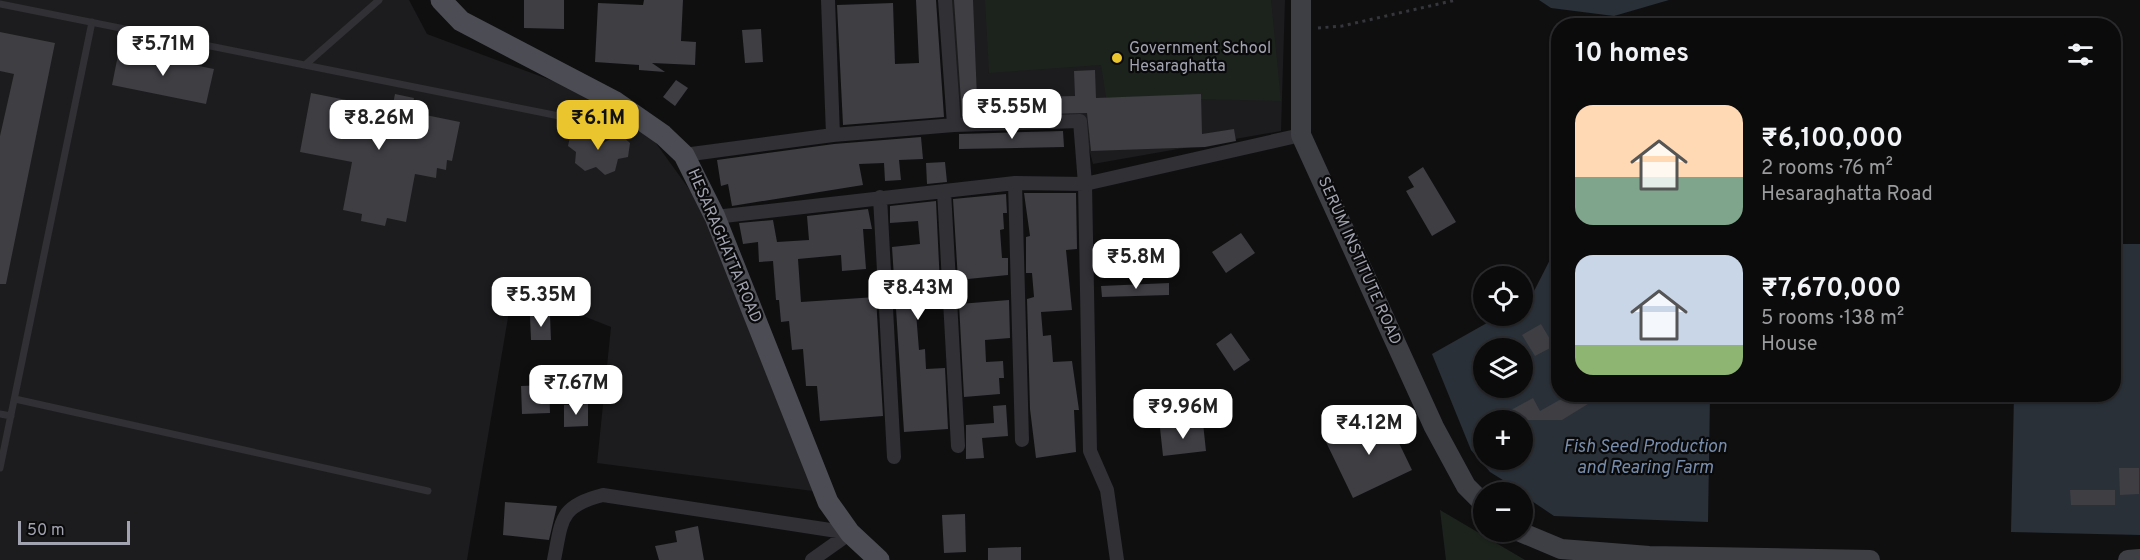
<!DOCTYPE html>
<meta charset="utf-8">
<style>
body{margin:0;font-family:Overpass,sans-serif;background:#19191a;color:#f1f3f6;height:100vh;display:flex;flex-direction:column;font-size:22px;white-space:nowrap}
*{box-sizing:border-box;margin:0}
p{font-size:20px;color:#9a9b9d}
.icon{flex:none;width:33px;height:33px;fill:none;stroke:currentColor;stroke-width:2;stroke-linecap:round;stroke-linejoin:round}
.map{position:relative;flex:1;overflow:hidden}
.sheet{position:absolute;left:1551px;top:18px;width:570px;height:384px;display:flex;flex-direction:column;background:#0b0b0c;border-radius:24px;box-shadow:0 2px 4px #0004,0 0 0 2px #2b2b2d}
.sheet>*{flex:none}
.fabs{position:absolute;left:1473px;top:266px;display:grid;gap:12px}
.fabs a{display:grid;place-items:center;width:60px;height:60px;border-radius:50%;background:#0b0b0c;box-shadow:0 2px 4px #0004,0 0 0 2px #2b2b2d;font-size:30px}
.scale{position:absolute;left:18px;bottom:15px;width:112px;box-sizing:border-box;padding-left:6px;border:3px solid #a1a3b1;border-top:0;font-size:16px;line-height:21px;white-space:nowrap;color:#a1a3b1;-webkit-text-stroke:4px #0a0a0b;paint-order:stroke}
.price{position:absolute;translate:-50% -51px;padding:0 14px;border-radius:12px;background:#fff;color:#222;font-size:20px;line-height:39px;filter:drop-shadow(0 2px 3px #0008)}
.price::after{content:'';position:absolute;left:50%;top:36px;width:18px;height:14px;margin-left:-9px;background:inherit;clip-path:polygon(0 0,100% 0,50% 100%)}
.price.current{background:#ebc52d;color:#111}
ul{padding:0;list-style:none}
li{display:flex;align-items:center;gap:18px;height:150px;padding:0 24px}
li span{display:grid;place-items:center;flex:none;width:168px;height:120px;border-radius:18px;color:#555}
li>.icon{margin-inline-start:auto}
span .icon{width:72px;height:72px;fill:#fffc;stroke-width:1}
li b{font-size:26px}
h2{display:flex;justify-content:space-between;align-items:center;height:72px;padding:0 24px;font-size:26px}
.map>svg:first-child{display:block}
.built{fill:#1c1b1d}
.green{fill:#1c231d}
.water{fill:#293038;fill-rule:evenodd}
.building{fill:#3e3e43}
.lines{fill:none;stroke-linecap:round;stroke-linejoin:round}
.path{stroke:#36373c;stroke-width:3;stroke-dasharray:3 4.5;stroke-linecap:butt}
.lane{stroke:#303035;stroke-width:7}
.street{stroke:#303035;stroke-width:14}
.secondary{stroke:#3e3f45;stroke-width:20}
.primary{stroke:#4c4d54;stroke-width:21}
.poi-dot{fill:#ebc52d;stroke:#0a0a0b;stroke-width:2}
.labels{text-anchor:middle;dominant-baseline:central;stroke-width:4.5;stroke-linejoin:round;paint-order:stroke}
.poi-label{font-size:16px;fill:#a1a3b1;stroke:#0a0a0b;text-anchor:start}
.street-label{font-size:16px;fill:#a1a3b1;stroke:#0a0a0b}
.water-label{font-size:18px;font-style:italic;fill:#788cac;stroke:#0a0a0b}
</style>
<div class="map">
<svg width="2140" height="560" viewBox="0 0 2140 560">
<rect width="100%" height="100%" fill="#0f0f10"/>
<path class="built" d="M0,0h409l18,34 129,48 50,23 47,34 44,61 116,291 -216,-28 14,-136 -98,-39 -46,272h-467z
M946,0h339l-4,131 -188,33 -12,-47 -124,5z"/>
<path class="green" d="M985,0h286l10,101 -175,-4 -5,-32 -112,8z
M1440,510l85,50h-79z"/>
<path class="water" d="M1539,0h130l-55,16 -63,-8z
M1558,244v150l152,1 -2,127 -154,-6 -31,-21 -1,-3 -32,-20 -19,-22 -39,-96 69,-39h21l1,-12 7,-4zM1484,348h38v39h-38zM1484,420h38v39h-38z
M2114,244h26v291l-129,-3 3,-137 100,-1z"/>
<path class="building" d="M524,0h40v29l-40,-1z
M644,0h39l-2,41 15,1 -1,23 -43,-2 13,9 -26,-2v-5l-44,-3 3,-59 45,2z
M916,0h20l8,117 -101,8 -6,-120 56,-2 2,61 24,-1z
M954,0h19l4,98 98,-2 -1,-25 21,-1 1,28 105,-4 1,40 32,-5 2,12 -31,6 -114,4 -4,-38 -125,3z
M761,29l2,33 -18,1 -3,-33z
M0,32l55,11 -49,241h-6v-148l14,-62 -14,-3z
M119,50l95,19 -8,35 -94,-19z
M676,80l12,8 -13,18 -12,-9z
M311,93l81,16 3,-15 19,4 -3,14 49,10 -8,39 -5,-1 -1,10 -9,-2 -1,10 -21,-4 -9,48 -19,-4 -2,8 -24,-5 1,-7 -19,-4 9,-48 -52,-10z
M583,128l18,16 19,-10 10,9 -2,14 -10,2 -3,12 -10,4 -9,-8 -11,4 -10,-8 1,-11 -8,-6 3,-14z
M1063,131l1,16 -105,2v-15z
M921,137l2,22 -24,1 2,20 -16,1 -1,-18 -25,1 4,21 -131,21 -4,-22 -7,2 -4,-26 117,-16z
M945,162l2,20 -20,2 -1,-21z
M1423,167l33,55 -24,14 -26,-45 8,-4 -6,-10z
M1024,193h52l1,56 -11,1 6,60 -31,2 2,24 8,-1 2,27 19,-1 7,49h-5l2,42 -40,6 -6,-49 -3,-110 7,-2 -2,-24h-6v-36l4,-1z
M1006,194l1,19h-4l1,16 -4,1 2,28h6v17l-50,5 -5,-81z
M936,201l4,84 -26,3 5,62 6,-1 1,20 19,-1 3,61 -44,3 -12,-185 28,-3 -2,-23 -28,2v-17z
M868,209l4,20h-9l3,40 -24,2 -1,-16 -43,4 3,43 75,-5 7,119 -63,5 -3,-35h-11l-3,-37 -11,1 -3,-29 -8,1 -2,-22h-3l-3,-39 -14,1 -1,-20 -15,2 -4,-21 34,-3 4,22 32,-2 -2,-24z
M1241,233l14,20 -29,20 -14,-21z
M1169,283v12l-67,2 -1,-11z
M1009,300l1,38 -25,2 1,22 17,-1 1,17h-5l1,16 -36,3 -5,-93z
M550,315l1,25h-20l-1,-24z
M1541,324l13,22 -19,10 -13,-21z
M1231,333l19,27 -16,11 -18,-27z
M549,385l1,28 -28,1 -1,-28z
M1570,394h34l-42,26h-69l40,-22 7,13z
M588,404v22l-24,1v-22z
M1006,405l2,31 -26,2 2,20 -18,1v-34l28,-2 -1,-17z
M1385,414l27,56 -59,28 -27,-56z
M1203,423l3,28 -43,5 -3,-28z
M2119,468h20v26l-19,1z
M2070,490h45v15h-44z
M505,502l52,4 -8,34 -46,-5z
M965,514l1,38 -22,1 -2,-38z
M698,526l6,34h-45l-4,-14 22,-4 -2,-11z
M1021,547v13h-33v-12z"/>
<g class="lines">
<path class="path" d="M1318,28l24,-2 114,-26"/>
<path class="lane" d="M0,4l579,116
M305,65l74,-65
M15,399l413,92
M0,414l11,2
M0,468l92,-446"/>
<path class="street" d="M828,0l5,135
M945,0l9,125
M684,155l149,-20 121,-10 126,-4 5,63 5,267 17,39 10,70
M1015,183l7,257
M944,191l14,255
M880,197l14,260
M715,217l300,-34 70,1 216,-49
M554,560c8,-40 5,-54 49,-65l247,38
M812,560l38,-27"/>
<path class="secondary" d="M1301,0v135l133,292 32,59 18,18
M1518,531l43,18 88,7 221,4
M2128,560l12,-1"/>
<path class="primary" d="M441,0l20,21 153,80 49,34 21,20 31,62 113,285 22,31 29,27"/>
</g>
<circle class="poi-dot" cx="1117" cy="58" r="6"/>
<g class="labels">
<g class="poi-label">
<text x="1129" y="49">Government School<tspan x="1129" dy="18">Hesaraghatta</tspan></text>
</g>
<g class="street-label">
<text transform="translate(724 246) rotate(67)">HESARAGHATTA ROAD</text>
<text transform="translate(1359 261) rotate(66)">SERUM INSTITUTE ROAD</text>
</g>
<g class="water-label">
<text x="1645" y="447">Fish Seed Production<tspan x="1645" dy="21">and Rearing Farm</tspan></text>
</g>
</g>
</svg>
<div class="fabs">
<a><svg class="icon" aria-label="locate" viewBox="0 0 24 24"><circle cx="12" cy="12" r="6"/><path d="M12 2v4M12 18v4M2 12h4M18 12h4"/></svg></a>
<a><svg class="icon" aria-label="layers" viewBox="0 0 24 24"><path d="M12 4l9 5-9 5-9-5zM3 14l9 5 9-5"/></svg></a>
<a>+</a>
<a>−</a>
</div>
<div class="scale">50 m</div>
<b class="price" style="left:163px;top:77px">₹5.71M</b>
<b class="price" style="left:1012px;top:140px">₹5.55M</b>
<b class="price" style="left:379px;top:151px">₹8.26M</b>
<b class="price current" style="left:598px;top:151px">₹6.1M</b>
<b class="price" style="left:1136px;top:290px">₹5.8M</b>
<b class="price" style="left:918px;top:321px">₹8.43M</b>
<b class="price" style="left:541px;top:328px">₹5.35M</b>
<b class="price" style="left:576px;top:416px">₹7.67M</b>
<b class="price" style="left:1183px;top:440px">₹9.96M</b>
<b class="price" style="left:1369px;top:456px">₹4.12M</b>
<section class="sheet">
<h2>10 homes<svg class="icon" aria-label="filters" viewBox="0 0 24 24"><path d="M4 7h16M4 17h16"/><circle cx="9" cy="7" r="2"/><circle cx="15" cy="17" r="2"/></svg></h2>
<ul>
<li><span style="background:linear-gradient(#ffd9b3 60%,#7fa58c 0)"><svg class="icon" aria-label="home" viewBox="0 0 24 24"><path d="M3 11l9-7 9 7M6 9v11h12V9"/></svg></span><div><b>₹6,100,000</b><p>2 rooms · 76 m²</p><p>Hesaraghatta Road</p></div></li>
<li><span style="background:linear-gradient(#c9d6e8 75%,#8fb573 0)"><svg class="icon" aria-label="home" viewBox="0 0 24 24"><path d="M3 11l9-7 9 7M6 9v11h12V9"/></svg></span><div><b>₹7,670,000</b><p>5 rooms · 138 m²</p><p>House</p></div></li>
</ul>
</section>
</div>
